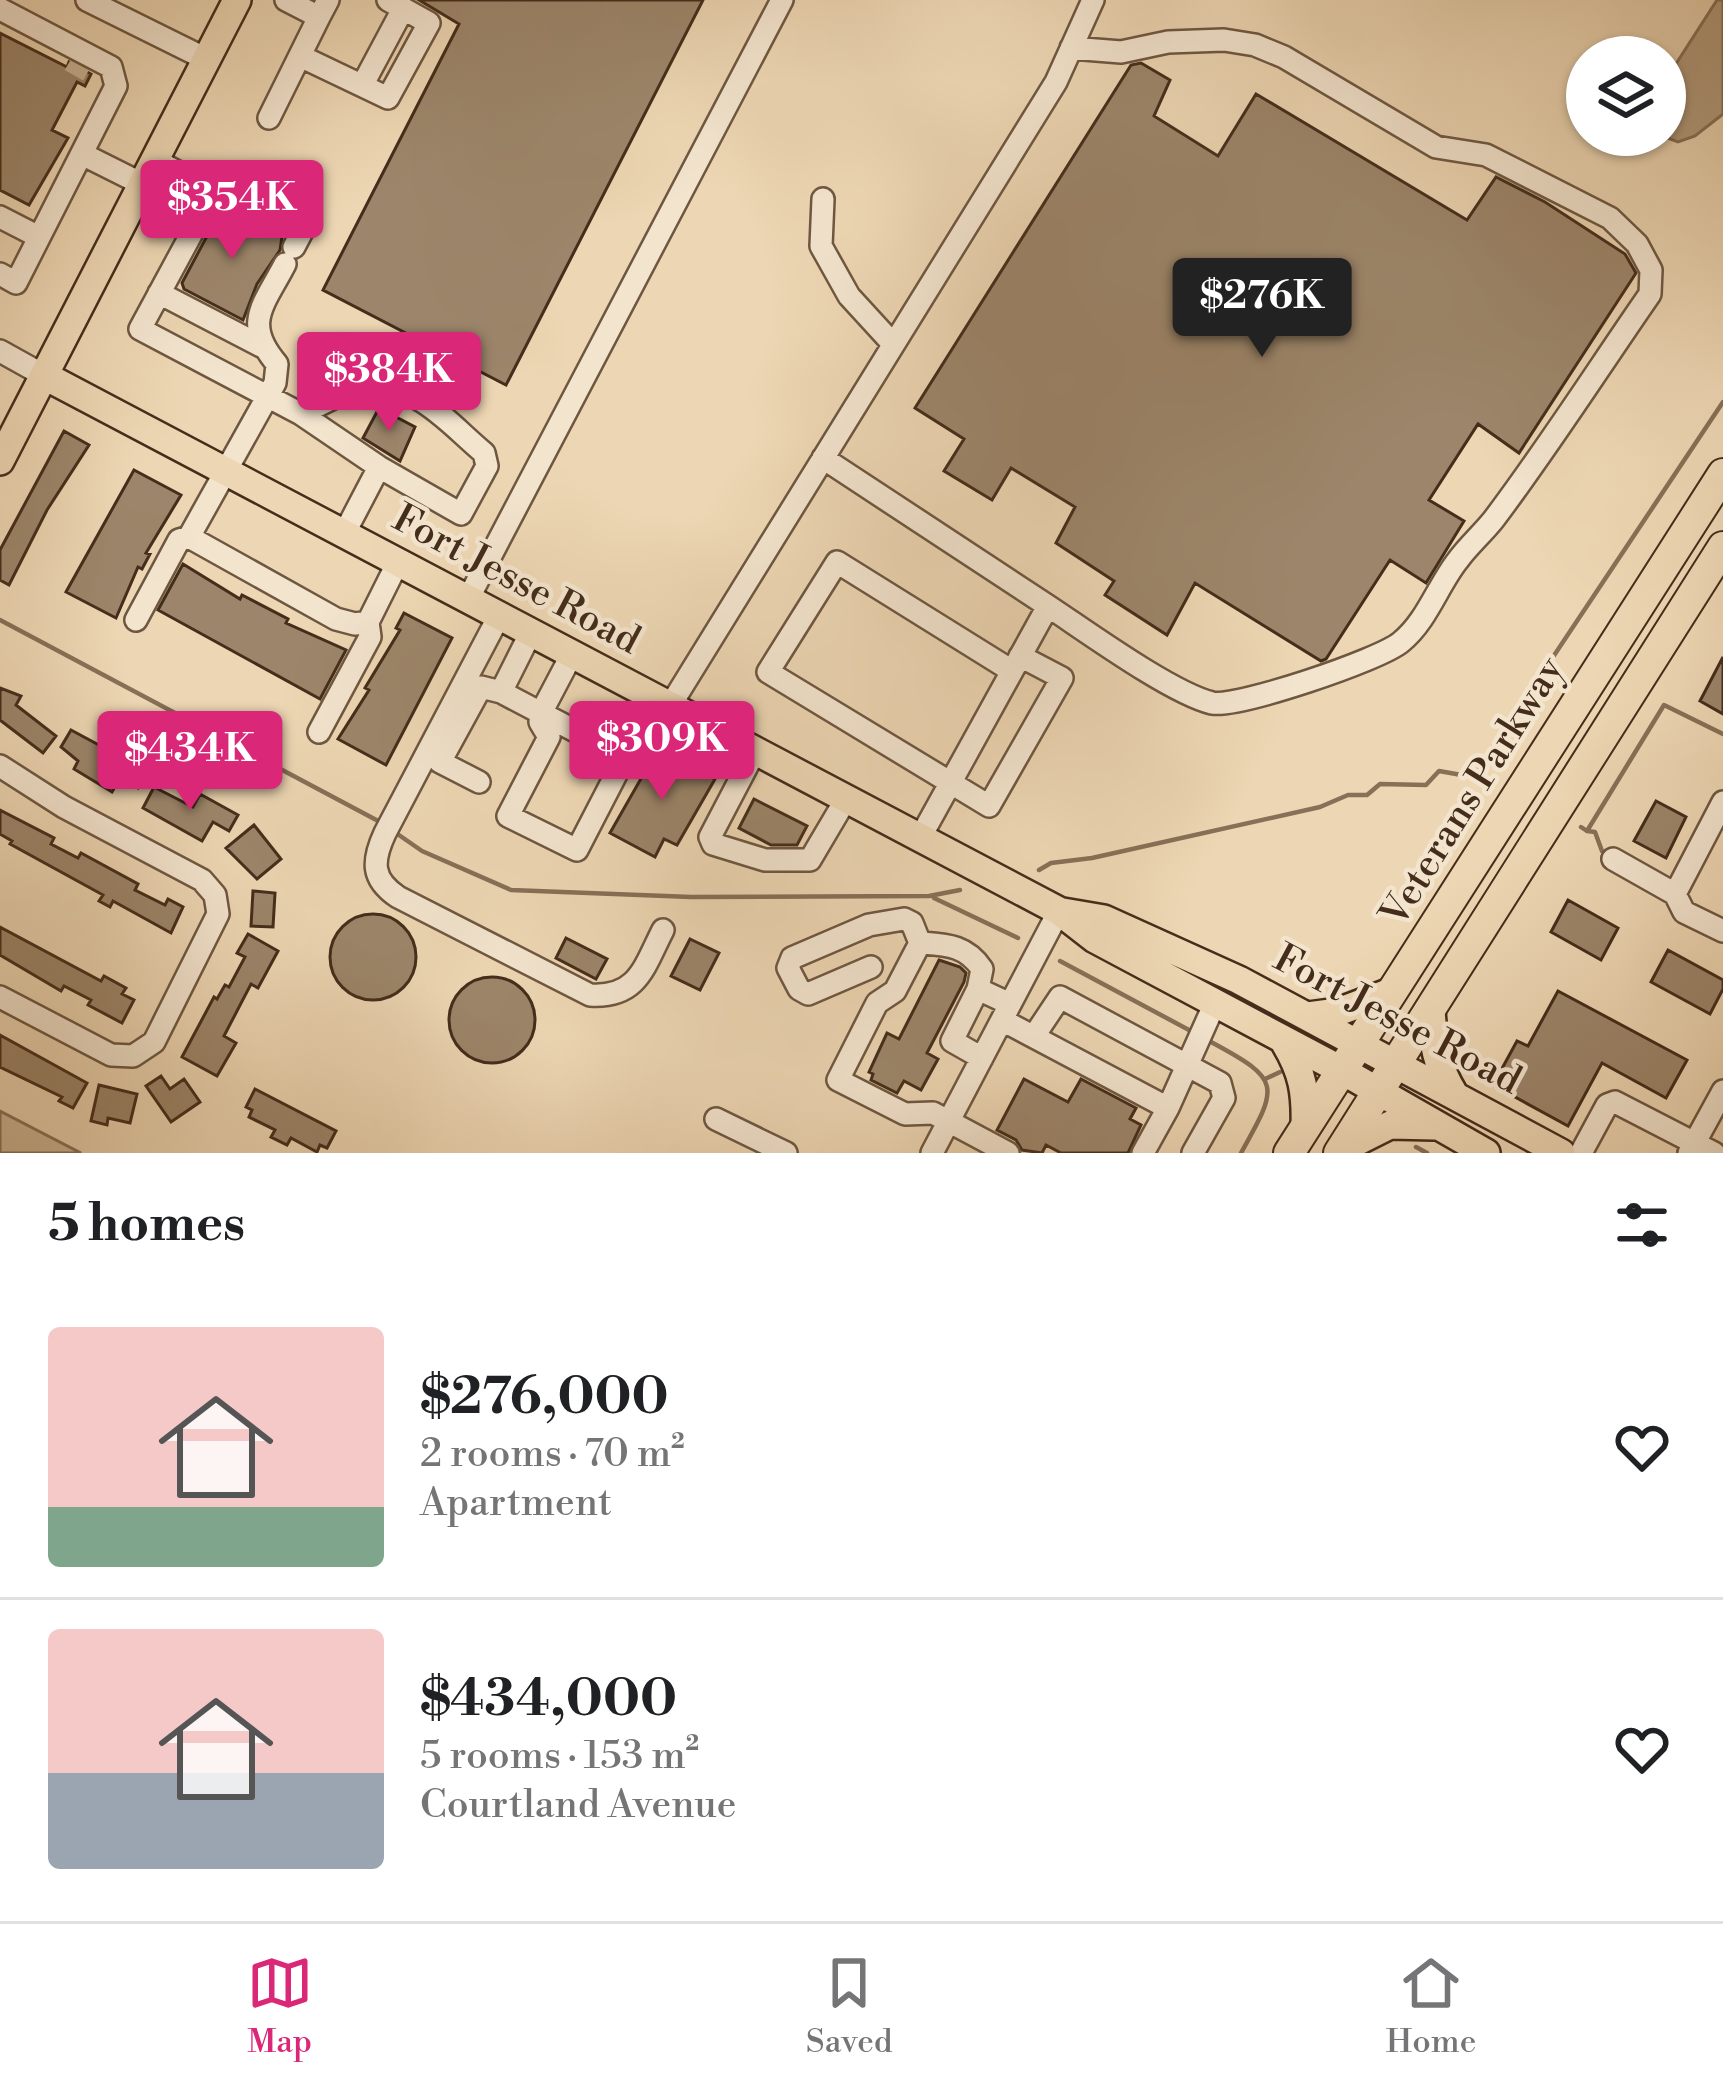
<!DOCTYPE html>
<meta charset="utf-8">
<style>
body{margin:0;font-family:"Libre Bodoni",serif;background:#f2f2f2;color:#202124;height:100vh;display:flex;flex-direction:column;font-size:45px;white-space:nowrap}
*{box-sizing:border-box;margin:0}
p{font-size:39px;color:#757577}
.icon{flex:none;width:66px;height:66px;fill:none;stroke:currentColor;stroke-width:2;stroke-linecap:round;stroke-linejoin:round}
.map{position:relative;height:1153px;overflow:hidden}
.drawer{display:flex;flex-direction:column;background:#fff;flex:1}
.drawer>*{flex:none}
.controls{position:absolute;left:1566px;top:36px;display:grid;gap:24px}
.controls a{display:grid;place-items:center;width:120px;height:120px;border-radius:50%;background:#fff;box-shadow:0 3px 9px #0004;font-size:60px}
.price{position:absolute;translate:-50% -102px;padding:0 27px;border-radius:12px;background:#db2777;color:#fff;font-size:39px;line-height:78px;filter:drop-shadow(0 3px 6px #0008)}
.price::after{content:'';position:absolute;left:50%;top:72px;width:36px;height:27px;margin-left:-18px;background:inherit;clip-path:polygon(0 0,100% 0,50% 100%)}
.price.selected{background:#222;color:#fff}
ul{padding:0;list-style:none}
li{display:flex;align-items:center;gap:36px;height:300px;padding:0 48px}
li+li{border-top:3px solid #e0e0e0}
li span{display:grid;place-items:center;flex:none;width:336px;height:240px;border-radius:12px;color:#555}
li>.icon{margin-inline-start:auto}
span .icon{width:144px;height:144px;fill:#fffc;stroke-width:1}
li b{font-size:51px}
h2{display:flex;justify-content:space-between;align-items:center;height:144px;padding:0 48px;font-size:51px}
.tabs{display:flex;justify-content:space-around;align-items:center;height:168px;border-top:3px solid #e0e0e0;background:#fff;font-size:33px;color:#757577}
.tabs a{display:grid;justify-items:center;gap:6px}
.tabs .selected{color:#db2777}
.map>svg:first-child{display:block}
.green{fill:#d0b999;stroke:#8a735a;stroke-width:3}
.water{fill:#b49d7f;stroke:#877057;stroke-width:3}
.lines{fill:none;stroke-linecap:round;stroke-linejoin:round}
.stream{stroke:#877057;stroke-width:4.5}
.building{fill:#9c856a;stroke:#442d1b;stroke-width:3}
.minor-tunnel{stroke:#cbb495;stroke-width:21;stroke-dasharray:21 10;stroke-linecap:butt}
.minor-casing{stroke:#6e5741;stroke-width:26}
.major-casing{stroke:#442d1b;stroke-width:32}
.highway-casing{stroke:#442d1b;stroke-width:34}
.minor{stroke:#f3e4ce;stroke-width:21}
.major{stroke:#edd6b3;stroke-width:27}
.highway{stroke:#edd6b3;stroke-width:30}
.labels{text-anchor:middle;dominant-baseline:central;stroke-width:9;stroke-linejoin:round;paint-order:stroke}
.street-label{font-size:39px;fill:#442d1b;stroke:#f3e4ce}
</style>
<div class="map">
<svg width="1723" height="1153" viewBox="0 0 1723 1153">
<rect width="100%" height="100%" fill="#edd6b3"/>
<filter id="stains"><feTurbulence type="fractalNoise" baseFrequency=".00167" numOctaves="4"/><feColorMatrix values="0 0 0 0 .2 0 0 0 0 .09 0 0 0 0 .02 0 0 0 .5 -.17"/></filter>
<radialGradient id="worn" r=".72"><stop offset=".6" stop-color="#630" stop-opacity="0"/><stop offset="1" stop-color="#630" stop-opacity=".3"/></radialGradient>
<path class="green" d="M0,1111l81,42h-81z"/>
<path class="water" d="M1717,0h6v114l-28,22 -17,6 -18,-7h5v-54z"/>
<g class="lines">
<path class="stream" d="M0,620l382,203
M1581,827l6,4 77,-126 59,29
M1587,831l8,1 7,19
M396,833l26,18 89,39 180,7 238,-1 31,-6
M1039,870l12,-7 41,-5 228,-51 28,-12h19l13,-11 46,1 13,-14 34,6 250,-375
M934,898l84,40
M1060,961l129,69
M1211,1042c71,38 68,43 30,111
M1265,1079l15,-7
M1416,1147l11,6"/>
</g>
<path class="building" d="M419,0h284l-197,385 -183,-95 136,-266z
M0,33l67,34 2,-5 22,12 -6,12 -8,-4 -25,48 16,8 -39,67 -29,-15z
M1141,63l29,17 -16,36 64,40 38,-62 211,126 29,-43 49,25 80,52 11,19 -117,180 -41,-29 -49,76 35,21 -38,62 -36,-23 -64,99 -5,2 -126,-78 -28,52 -62,-40 9,-14 -58,-38 19,-36 -64,-39 -19,32 -48,-29 20,-32 -49,-31 216,-343z
M223,206l59,31 -2,13 -23,34 -14,36 -59,-31 -2,-6z
M379,408l36,19 -15,34 -37,-23z
M64,431l25,14 -42,65 -38,75 -9,-5v-30z
M134,470l47,25 -35,58 4,1 -8,15 -4,-2 -22,51 -50,-26z
M183,564l57,35 2,-4 46,24 -2,4 60,27 -26,49 -162,-89z
M404,613l48,25 -66,127 -48,-26 31,-49 -4,-2 35,-58 -4,-2z
M1723,657v57l-23,-13z
M0,688l21,8 -5,9 40,31 -13,17 -43,-33z
M71,730l41,22 3,-5 35,19 -12,22 -18,-10 -8,14 -38,-23 4,-8 -17,-14z
M659,747l56,32 -38,66 -13,-6 -9,18 -45,-24z
M154,787l39,20 7,-13 38,21 -9,16 -16,-9 -11,19 -59,-33z
M754,799l53,27 -10,19h-26l-32,-17z
M1656,801l30,16 -20,41 -32,-17z
M0,810l54,28 -3,6 27,14 3,-5 57,31 -3,6 30,15 3,-6 15,8 -12,26 -58,-32 -3,6 -11,-6 4,-6 -93,-51 2,-3 -12,-7z
M254,825l27,34 -24,20 -31,-31z
M253,891l22,2 -2,34 -22,-1z
M1568,900l50,28 -17,32 -50,-28z
M330 957a43 43 0 1 1 86 0a43 43 0 1 1-86 0Z
M0,927l101,54 3,-5 22,12 -4,6 12,6 -12,23 -34,-18 3,-5 -27,-14 -3,5 -61,-36z
M248,934l30,17 -20,37 -7,-4 -27,52 12,7 -19,33 -35,-19 32,-60 3,2 8,-14 4,2 16,-30 -8,-4z
M566,938l41,21 -11,20 -40,-21z
M690,939l29,14 -19,37 -29,-14z
M1668,950l55,30v9l-13,25 -59,-32z
M939,960l21,7 6,6 -2,9 -37,71 11,6 -17,31 -17,-9 -7,12 -26,-13 2,-6 -4,-2 18,-39 12,6z
M449 1020a43 43 0 1 1 86 0a43 43 0 1 1-86 0Z
M1558,991l129,69 -21,38 -64,-35 -34,63 -75,-41 24,-44 11,5z
M0,1035l87,48 -14,25 -14,-7 3,-4 -62,-30z
M161,1076l9,13 14,-10 16,23 -29,20 -25,-36z
M1024,1079l44,23 13,-23 55,29 -6,11 11,6 -13,28h-67l-15,-8 -4,8 -20,-3 -6,-10 -19,-10z
M99,1085l38,9 -7,29 -22,-5 -1,7 -16,-4z
M255,1089l81,42 -9,17 -7,-3 -3,7 -26,-14 -4,7 -16,-8 4,-7 -26,-13 3,-7 -6,-3z"/>
<g class="lines">
<path class="minor-tunnel" d="M70,61l21,12"/>
<g class="minor-casing">
<path id="minor" d="M87,0l121,60
M286,0l33,17 9,-17
M0,9l111,58 5,19 -100,197 -16,-9
M300,56l88,42 41,-75 -41,-23
M363,84l40,-75
M269,118l50,-101
M82,154l62,31
M157,161l57,31 -74,137 161,85 78,53 82,47 26,-48 -3,-13c-37,-31 -69,-73 -121,-65
M214,192l17,-6 74,40 -11,21
M823,199l-2,47 28,50 44,48
M0,217l39,20
M285,264c-21,41 -43,59 -8,100l-2,19 -86,154 147,82 19,5 13,-2 30,-60
M159,293l104,54
M0,351l45,25
M301,414l32,-16
M823,458l225,148 -128,232
M344,534l35,-67
M468,599l314,-599
M1048,606c38,25 123,87 164,97 25,5 168,-43 189,-61 26,-21 37,-57 57,-82 11,-15 25,-27 36,-41 55,-73 104,-150 156,-225l1,-24 -14,-26 -27,-26 -124,-63 -50,-8 -152,-90 -29,-12 -31,-5 -56,2 -47,10 -50,-4
M499,616l-114,217c-13,28 -14,46 13,64l192,98c48,3 54,-28 73,-65
M136,620l43,-80 10,-3
M531,632l-30,60 40,21 -1,9 9,15 -41,79 69,34 48,-93
M572,654l-31,59 84,44 31,-59
M1012,671l-175,-109 -69,110 221,134 73,-128 -42,-22
M670,706l386,-624 37,-82
M319,732l51,-95 -2,-15
M755,751l-45,86 3,7 52,16h45l36,-61
M0,766l64,41 138,73 13,15 3,19 -64,128 -21,14 -22,-1 -111,-58
M479,782l-39,-20 41,-75 20,5
M1723,802l-48,92 9,18 39,19
M1613,859l62,35
M871,967l-63,27 -9,-5 -11,-21 4,-10 77,-33 35,-6 8,4 8,20
M978,989l-26,52 30,17
M1002,1020l166,88 -25,45
M1034,1036l26,-39 160,86 4,15 -31,55
M1168,1108l47,-105
M716,1119l70,34
M932,1153l127,-242
M1008,1153l-75,-40 -28,1 -67,-34 39,-77 18,-12 25,-48c27,2 46,2 62,26l-4,20 32,15
M1581,1153l26,-48 8,-3 99,51
M1689,1153l34,-62"/>
</g>
<g class="major-casing">
<path id="major" d="M45,376l1014,535 36,28 246,131 145,83
M0,461l237,-461
M1063,912l41,7 135,61 322,173
M1431,1009c2,34 5,56 23,85
M1308,1016l30,-4 55,-21
M1285,1043c18,30 21,50 20,84
M1342,1149l48,-24 44,1"/>
</g>
<g class="highway-casing">
<path id="highway" d="M1289,1153l434,-679
M1339,1153l384,-606"/>
</g>
<use href="#minor" class="minor"/>
<use href="#major" class="major"/>
<use href="#highway" class="highway"/>
</g>
<g class="labels">
<g class="street-label">
<text transform="translate(516 580) rotate(28)">Fort Jesse Road</text>
<text transform="translate(1473 792) rotate(-58)">Veterans Parkway</text>
<text transform="translate(1397 1020) rotate(28)">Fort Jesse Road</text>
</g>
</g>
<rect width="100%" height="100%" filter="url(#stains)"/>
<rect width="100%" height="100%" fill="url(#worn)"/>
</svg>
<div class="controls">
<a><svg class="icon" aria-label="layers" viewBox="0 0 24 24"><path d="M12 4l9 5-9 5-9-5zM3 14l9 5 9-5"/></svg></a>
</div>
<b class="price" style="left:232px;top:262px">$354K</b>
<b class="price selected" style="left:1262px;top:360px">$276K</b>
<b class="price" style="left:389px;top:434px">$384K</b>
<b class="price" style="left:662px;top:803px">$309K</b>
<b class="price" style="left:190px;top:813px">$434K</b>
</div>
<section class="drawer">
<h2>5 homes<svg class="icon" aria-label="filters" viewBox="0 0 24 24"><path d="M4 7h16M4 17h16"/><circle cx="9" cy="7" r="2"/><circle cx="15" cy="17" r="2"/></svg></h2>
<ul>
<li><span style="background:linear-gradient(#f6c9c9 75%,#7fa58c 0)"><svg class="icon" aria-label="home" viewBox="0 0 24 24"><path d="M3 11l9-7 9 7M6 9v11h12V9"/></svg></span><div><b>$276,000</b><p>2 rooms · 70 m²</p><p>Apartment</p></div><svg class="icon" aria-label="heart" viewBox="0 0 24 24"><path d="M12 20l-8-8c-3-5 5-10 8-4 3-6 11-1 8 4z"/></svg></li>
<li><span style="background:linear-gradient(#f6c9c9 60%,#9aa5b1 0)"><svg class="icon" aria-label="home" viewBox="0 0 24 24"><path d="M3 11l9-7 9 7M6 9v11h12V9"/></svg></span><div><b>$434,000</b><p>5 rooms · 153 m²</p><p>Courtland Avenue</p></div><svg class="icon" aria-label="heart" viewBox="0 0 24 24"><path d="M12 20l-8-8c-3-5 5-10 8-4 3-6 11-1 8 4z"/></svg></li>
</ul>
</section>
<nav class="tabs">
<a class="selected"><svg class="icon" aria-label="map" viewBox="0 0 24 24"><path d="M3 6l6-2 6 2 6-2v14l-6 2-6-2-6 2zM9 4v14M15 6v14"/></svg>Map</a>
<a><svg class="icon" aria-label="saved" viewBox="0 0 24 24"><path d="M7 4h10v16l-5-4-5 4z"/></svg>Saved</a>
<a><svg class="icon" aria-label="home" viewBox="0 0 24 24"><path d="M3 11l9-7 9 7M6 9v11h12V9"/></svg>Home</a>
</nav>
